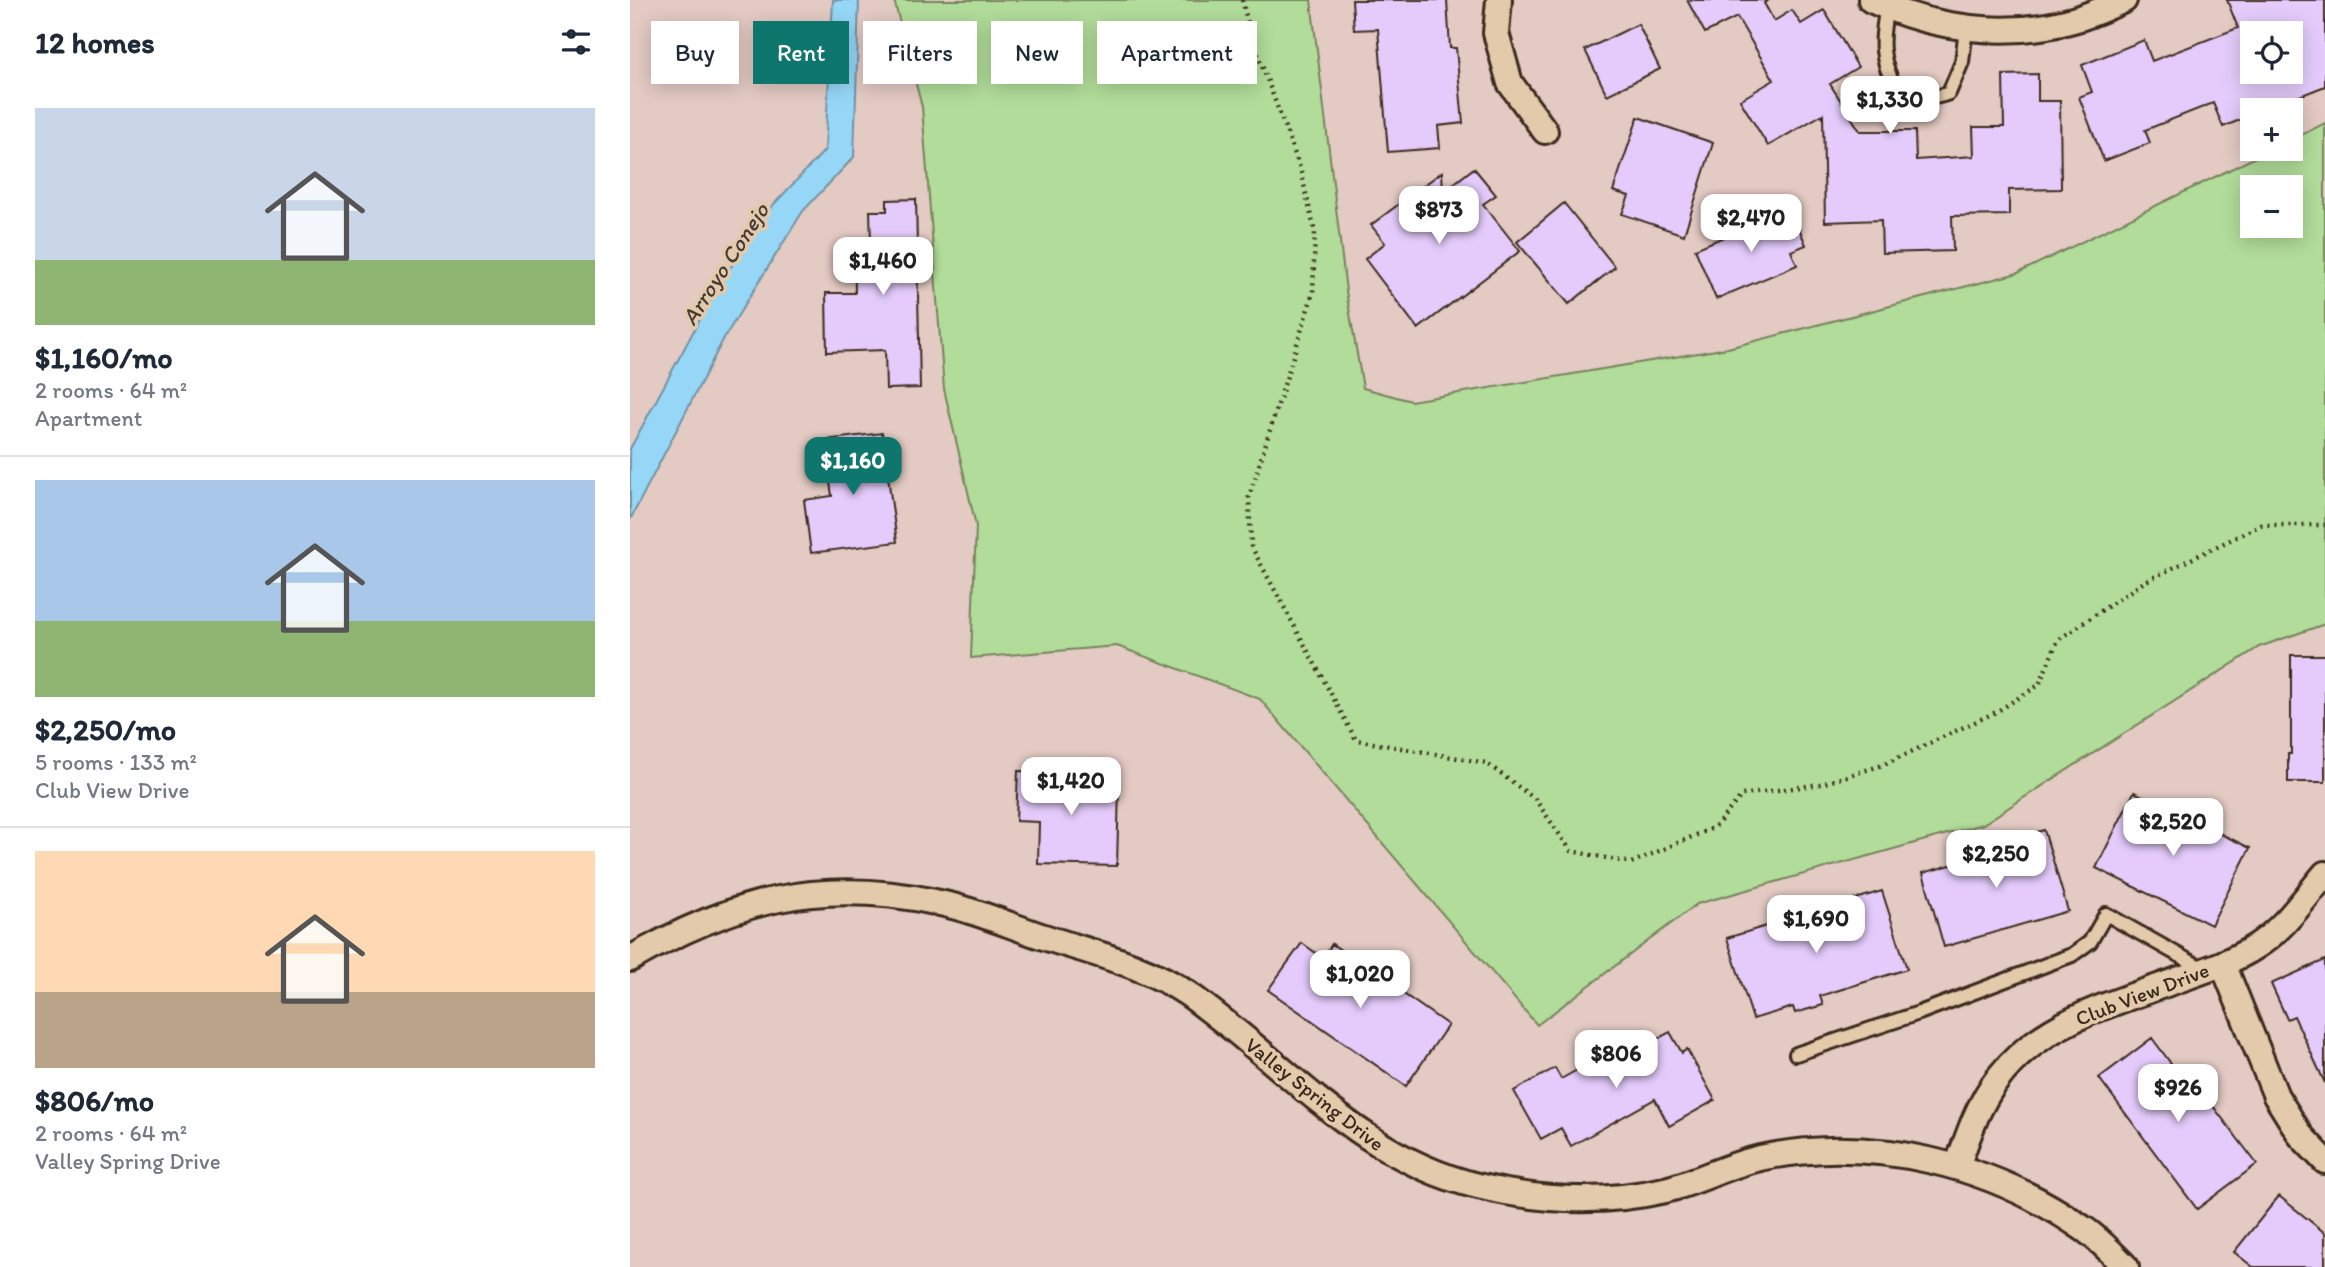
<!DOCTYPE html>
<meta charset="utf-8">
<style>
body{margin:0;font-family:Itim,sans-serif;background:#f6f6f7;color:#1f2937;height:100vh;display:flex;flex-direction:column;font-size:26px;white-space:nowrap}
*{box-sizing:border-box;margin:0}
p{font-size:23px;color:#747a83}
.icon{flex:none;width:38px;height:38px;fill:none;stroke:currentColor;stroke-width:2;stroke-linecap:round;stroke-linejoin:round}
.map{position:relative;flex:1;overflow:hidden}
.panel{display:flex;flex-direction:column;background:#fff;width:630px}
.panel>*{flex:none}
.banner{position:absolute;left:21px;top:21px;width:665px;height:63px;display:flex;gap:14px}
.tools{position:absolute;left:1610px;top:21px;display:grid;gap:14px}
.tools a{display:grid;place-items:center;width:63px;height:63px;border-radius:0px;background:#fff;box-shadow:0 4px 18px #0003;font-size:35px}
.price{position:absolute;translate:-50% -60px;padding:0 16px;border-radius:14px;background:#fff;color:#222;font-size:23px;line-height:46px;filter:drop-shadow(0 2px 4px #0008)}
.price::after{content:'';position:absolute;left:50%;top:42px;width:21px;height:16px;margin-left:-10px;background:inherit;clip-path:polygon(0 0,100% 0,50% 100%)}
.price.active{background:#0f766e;color:#fff}
ul{padding:0;list-style:none}
li{display:grid;align-content:center;gap:14px;height:371px;padding:0 35px}
li+li{border-top:2px solid #e0e1e3}
li span{display:grid;place-items:center;height:217px;border-radius:0px;color:#555}
li>.icon{margin-inline-start:auto}
span .icon{width:126px;height:126px;fill:#fffc;stroke-width:1}
li b{font-size:30px}
h2{display:flex;justify-content:space-between;align-items:center;height:84px;padding:0 35px;font-size:30px}
.chip{padding:0 24px;border-radius:0px;background:#fff;box-shadow:0 4px 18px #0003;font-size:24px;line-height:63px}
.chip.active{background:#0f766e;color:#fff}
main{display:flex;flex:1;min-height:0}
.map>svg:first-child{display:block}
.green{fill:#b1dc99;stroke:#76835c;stroke-width:2;fill-rule:evenodd}
.water{fill:#96d7f8;stroke:#7292a1;stroke-width:2}
.building{fill:#e4cbfb;stroke:#3b2a1e;stroke-width:2;fill-rule:evenodd}
.lines{fill:none;stroke-linecap:round;stroke-linejoin:round}
.service-casing{stroke:#3b2a1e;stroke-width:18}
.minor-casing{stroke:#3b2a1e;stroke-width:30}
.path{stroke:#3b2a1e;stroke-width:4.5;stroke-dasharray:2 5;stroke-linecap:butt}
.service{stroke:#e3caab;stroke-width:12}
.minor{stroke:#e3caab;stroke-width:24}
.labels{text-anchor:middle;dominant-baseline:central;stroke-width:7;stroke-linejoin:round;paint-order:stroke}
.street-label{font-size:21px;fill:#3b2a1e;stroke:#e3caab}
.water-label{font-size:23px;font-style:italic;fill:#443b34;stroke:#e3caab}
</style>
<main>
<section class="panel">
<h2>12 homes<svg class="icon" aria-label="filters" viewBox="0 0 24 24"><path d="M4 7h16M4 17h16"/><circle cx="9" cy="7" r="2"/><circle cx="15" cy="17" r="2"/></svg></h2>
<ul>
<li><span style="background:linear-gradient(#c9d6e8 70%,#8fb573 0)"><svg class="icon" aria-label="home" viewBox="0 0 24 24"><path d="M3 11l9-7 9 7M6 9v11h12V9"/></svg></span><div><b>$1,160/mo</b><p>2 rooms · 64 m²</p><p>Apartment</p></div></li>
<li><span style="background:linear-gradient(#a9c7e8 65%,#8fb573 0)"><svg class="icon" aria-label="home" viewBox="0 0 24 24"><path d="M3 11l9-7 9 7M6 9v11h12V9"/></svg></span><div><b>$2,250/mo</b><p>5 rooms · 133 m²</p><p>Club View Drive</p></div></li>
<li><span style="background:linear-gradient(#ffd9b3 65%,#b9a48a 0)"><svg class="icon" aria-label="home" viewBox="0 0 24 24"><path d="M3 11l9-7 9 7M6 9v11h12V9"/></svg></span><div><b>$806/mo</b><p>2 rooms · 64 m²</p><p>Valley Spring Drive</p></div></li>
</ul>
</section>
<div class="map">
<svg width="1695" height="1267" viewBox="0 0 1695 1267">
<rect width="100%" height="100%" fill="#e3cac3"/>
<filter id="ink" filterUnits="userSpaceOnUse"><feTurbulence type="fractalNoise" baseFrequency=".0143" numOctaves="2"/><feDisplacementMap in="SourceGraphic" scale="14" xChannelSelector="R" yChannelSelector="G"/><feConvolveMatrix kernelMatrix="1 2 1 2 8 2 1 2 1" color-interpolation-filters="sRGB"/></filter>
<g filter="url(#ink)">
<path class="green" d="M264,0h417l35,291 17,97 48,13 317,-53 290,-75 254,-124h19v-9l34,-17v501l-66,23 -276,177 -286,80 -160,121 -277,-326 -143,-53 -146,12 5,-132 -32,-137 -22,-282zM1661,187v39h-39v-39z"/>
<path class="water" d="M203,0h26l-5,157 -51,54 -79,127 -94,182v-71l76,-141 53,-88 66,-70z"/>
<path class="building" d="M722,0h95l3,48h6l7,75 -25,3 2,22 -52,4 -10,-123 -24,1z
M1057,0h82l-5,3 10,18 18,-11 9,14 23,-14 34,57 -28,17 30,47h55l1,29 58,-4 -1,-29h31l-1,-52 35,-1v27h22l1,88 -52,1v25l-57,1 1,35 -71,2 -1,-33 -56,2 -2,-108 -55,32 -28,-46 34,-20 -37,-63 -32,16z
M1597,0h98v86l-61,24h-12v5l-29,12 -10,-24 -68,27 5,13 -46,18 -25,-64 13,-5 -10,-27 62,-25 8,21 86,-33zM1622,33h39v39h-39z
M1008,24l22,45 -53,26 -22,-45z
M1008,117l75,26 -29,92 -62,-21 7,-18 -16,-5z
M844,168l22,27 -13,9 37,47 -102,78 -53,-70 20,-16 -14,-18 71,-53 1,20z
M286,199l4,189 -34,1 -1,-39 -58,2 -1,-59h29l-1,-50 17,-1 -1,-31h17v-11z
M934,203l51,64 -46,37 -52,-62z
M1161,209l15,36 -15,6 6,14 -81,34 -21,-50z
M252,433l15,109 -86,11 -7,-53 28,-4 -8,-56z
M1661,655h34v127h-37v-28h3z
M388,771l72,1v12l29,1 -2,81 -79,-2 1,-42 -23,-1z
M1504,792l116,56 -39,77 -115,-57z
M1414,830l24,81 -124,36 -21,-74 52,-15 -2,-7z
M1252,891l25,78 -87,27 3,9 -28,8 -2,-6 -40,12 -26,-81z
M672,943l21,15 9,-14 116,81 -42,61 -138,-96z
M1695,960v123l-31,-67 -7,3 -16,-35z
M1040,1032l12,21 5,-4 28,51 -46,26 -14,-27 -84,47 -10,-18 -20,11 -27,-48 41,-23 6,11 75,-42 6,10z
M1522,1038l32,43 6,-5 67,88 -60,45 -98,-131z
M1649,1196l46,37v34h-72l-19,-15z"/>
<g class="lines">
<g class="service-casing">
<path id="service" d="M1257,7c-7,34 -7,52 9,82 19,8 34,12 53,4l13,-31 4,-34
M1166,1054l123,-41 153,-58 18,-13 16,-28 99,56"/>
</g>
<g class="minor-casing">
<path id="minor" d="M869,0l-3,33 14,50 35,48
M1241,0c62,29 136,39 202,20 18,-5 35,-13 51,-20
M0,959c102,-58 188,-82 305,-57 37,7 73,23 109,35 48,16 102,28 144,57 95,67 172,165 290,192 61,15 125,18 187,4 34,-8 66,-27 100,-33 110,-22 228,8 319,72 15,10 29,25 42,38
M1593,964l53,132 25,40 24,25
M1327,1166c8,-20 14,-41 24,-60 38,-77 116,-97 191,-124 28,-10 58,-19 83,-35 29,-18 48,-47 70,-73"/>
</g>
<path class="path" d="M612,0l9,36 49,132 15,64 -2,61 -64,204 2,49 105,194 130,23 49,36 36,52 60,12 84,-36 27,-32 79,-11 62,-19 113,-53 43,-27 19,-45 86,-58 117,-57h64"/>
<use href="#service" class="service"/>
<use href="#minor" class="minor"/>
</g>
</g>
<g class="labels">
<g class="street-label">
<text transform="translate(1512 994) rotate(-21)">Club View Drive</text>
<text transform="translate(685 1094) rotate(38)">Valley Spring Drive</text>
</g>
<g class="water-label">
<text transform="translate(95 264) rotate(-57)">Arroyo Conejo</text>
</g>
</g>
</svg>
<div class="tools">
<a><svg class="icon" aria-label="locate" viewBox="0 0 24 24"><circle cx="12" cy="12" r="6"/><path d="M12 2v4M12 18v4M2 12h4M18 12h4"/></svg></a>
<a>+</a>
<a>−</a>
</div>
<b class="price" style="left:1260px;top:136px">$1,330</b>
<b class="price" style="left:809px;top:246px">$873</b>
<b class="price" style="left:1121px;top:254px">$2,470</b>
<b class="price" style="left:253px;top:297px">$1,460</b>
<b class="price active" style="left:223px;top:497px">$1,160</b>
<b class="price" style="left:441px;top:817px">$1,420</b>
<b class="price" style="left:1543px;top:858px">$2,520</b>
<b class="price" style="left:1366px;top:890px">$2,250</b>
<b class="price" style="left:1186px;top:955px">$1,690</b>
<b class="price" style="left:730px;top:1010px">$1,020</b>
<b class="price" style="left:986px;top:1090px">$806</b>
<b class="price" style="left:1548px;top:1124px">$926</b>
<div class="banner">
<a class="chip">Buy</a>
<a class="chip active">Rent</a>
<a class="chip">Filters</a>
<a class="chip">New</a>
<a class="chip">Apartment</a>
</div>
</div>
</main>
